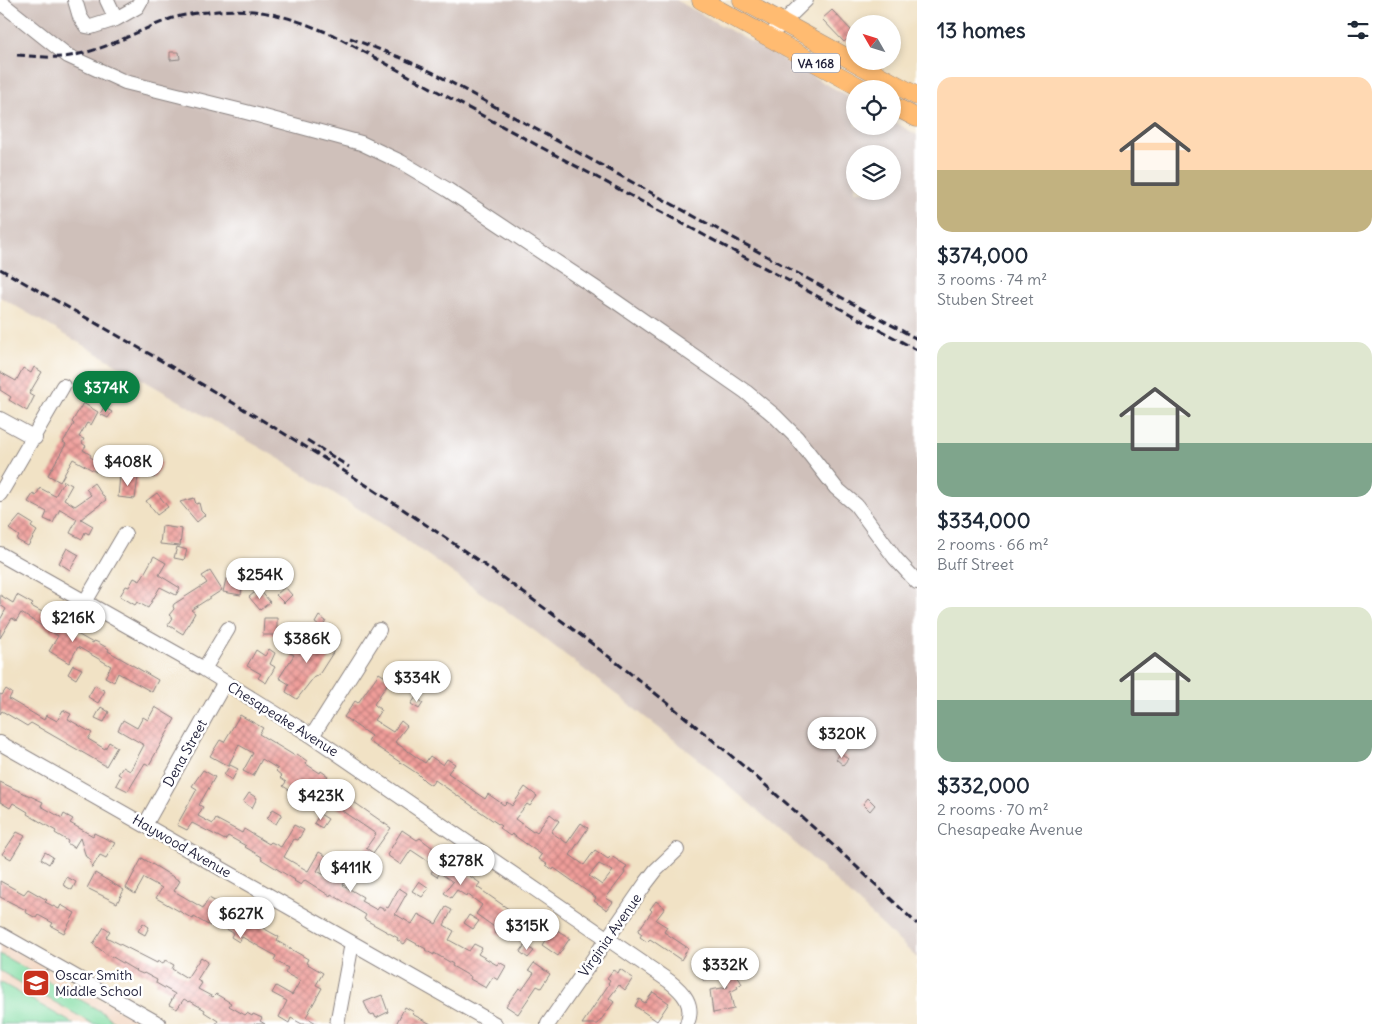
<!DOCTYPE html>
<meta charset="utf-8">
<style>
body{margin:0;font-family:Delius,sans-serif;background:#f2f2f3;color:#1f2937;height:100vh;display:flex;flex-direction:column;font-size:19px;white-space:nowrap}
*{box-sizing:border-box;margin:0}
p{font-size:16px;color:#747a83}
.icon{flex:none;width:28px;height:28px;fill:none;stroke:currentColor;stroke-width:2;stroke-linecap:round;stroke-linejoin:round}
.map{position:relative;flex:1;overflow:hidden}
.sheet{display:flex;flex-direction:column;background:#fff;width:475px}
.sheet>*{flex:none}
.needle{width:32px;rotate:309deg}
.controls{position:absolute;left:846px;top:15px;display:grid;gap:10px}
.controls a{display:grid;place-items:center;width:55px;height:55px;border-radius:50%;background:#fff;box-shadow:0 2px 8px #0003;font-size:25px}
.price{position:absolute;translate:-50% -42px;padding:0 11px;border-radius:18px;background:#fff;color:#222;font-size:16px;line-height:32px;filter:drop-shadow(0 1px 2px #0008)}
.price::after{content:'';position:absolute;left:50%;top:30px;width:15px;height:11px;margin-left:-8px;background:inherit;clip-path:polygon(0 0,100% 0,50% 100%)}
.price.active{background:#0b8043;color:#fff}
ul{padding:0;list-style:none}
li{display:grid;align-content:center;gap:10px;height:265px;padding:0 20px}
li span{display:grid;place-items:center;height:155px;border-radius:15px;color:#555}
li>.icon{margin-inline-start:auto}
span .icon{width:90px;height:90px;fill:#fffc;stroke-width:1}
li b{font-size:21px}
h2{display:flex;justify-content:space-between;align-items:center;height:60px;padding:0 20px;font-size:21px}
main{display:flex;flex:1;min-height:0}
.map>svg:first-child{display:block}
.built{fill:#f2d4be}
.railway{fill:#cfc0ba;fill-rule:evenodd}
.pitch{fill:#83dda4;stroke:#528070}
.building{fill:url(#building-cross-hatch);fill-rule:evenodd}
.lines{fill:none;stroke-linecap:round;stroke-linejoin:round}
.minor-casing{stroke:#8a8280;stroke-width:16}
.major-casing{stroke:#8a8280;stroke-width:19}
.minor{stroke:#fff;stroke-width:14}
.major{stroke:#ffbb71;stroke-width:18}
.rail{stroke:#22223b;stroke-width:3;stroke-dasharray:8 4;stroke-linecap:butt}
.labels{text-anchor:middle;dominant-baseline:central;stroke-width:5;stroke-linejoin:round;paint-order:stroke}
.shield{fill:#fff;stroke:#646476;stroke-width:1}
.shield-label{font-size:12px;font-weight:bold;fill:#22223b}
.street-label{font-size:14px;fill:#22223b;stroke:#fff}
.poi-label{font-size:14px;fill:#22223b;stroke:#fff;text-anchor:start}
</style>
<main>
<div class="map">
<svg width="917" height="1024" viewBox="0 0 917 1024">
<defs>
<pattern id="building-cross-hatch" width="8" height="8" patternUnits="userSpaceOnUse" patternTransform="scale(1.25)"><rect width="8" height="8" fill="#ef9d99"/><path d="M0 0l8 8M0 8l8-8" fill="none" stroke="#c1807e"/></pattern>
</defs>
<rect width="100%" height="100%" fill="#fff"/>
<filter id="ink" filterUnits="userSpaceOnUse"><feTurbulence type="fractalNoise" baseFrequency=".02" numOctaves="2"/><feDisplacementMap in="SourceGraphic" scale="10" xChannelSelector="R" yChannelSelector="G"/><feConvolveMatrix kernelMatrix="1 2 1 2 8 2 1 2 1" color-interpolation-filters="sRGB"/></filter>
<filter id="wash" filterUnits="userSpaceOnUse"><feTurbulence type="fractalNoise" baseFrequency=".0096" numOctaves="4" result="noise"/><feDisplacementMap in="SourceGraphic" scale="20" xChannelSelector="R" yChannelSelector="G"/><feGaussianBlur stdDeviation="1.12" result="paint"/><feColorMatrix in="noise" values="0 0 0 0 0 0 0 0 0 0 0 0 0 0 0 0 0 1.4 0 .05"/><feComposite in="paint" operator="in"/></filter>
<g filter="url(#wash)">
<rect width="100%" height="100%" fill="#f1e2c5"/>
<path class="built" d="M0,942l143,82h-143z"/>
<path class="railway" d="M0,0h676l179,100v26h37l1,-5 24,14v823l-112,-106 -109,-95 -160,-125 -141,-100 -112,-71 -283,-164zM855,154h37v37h-37z"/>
<path class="pitch" d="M0,954l102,58 14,12h-23l-93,-53z
M0,982l74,42h-74z"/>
<g id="blocks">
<path class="building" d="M832,10l20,21 -3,3 2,2 -7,6 -22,-23z
M170,52h9l1,7 -10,1z
M34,367l8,5 -13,22 5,3 -7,14 -18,-11 2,-3 -11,-7v-18l16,9 7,-13 8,5z
M83,403l15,9 -7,13 -4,-2 -8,14 5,2 -2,4 4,3 -3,4 8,5 -1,2 11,6 -5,9 -23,-13 -13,23 -12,-7 18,-31 -3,-2 11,-18 -2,-2z
M104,407l8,5 -4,6 -8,-4z
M152,457l10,6 -8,15 -11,-5z
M120,475l18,2 -3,22 -17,-2z
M64,481l8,4 -8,14 11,7 16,-11 -5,-6 8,-6 12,17 -25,19 12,7 -4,8 -4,-2 -3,7 -12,-6 7,-14 -17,-10 -7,14 -9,-4 3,-7 -19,-10 5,-8 3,2 4,-8 15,8z
M157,493l11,14 -11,8 -11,-14z
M194,498l2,6 3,-1 2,8 4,4 -8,7 -17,-20z
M20,516l13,8 -2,3 6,4 -9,15 -11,-6 2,-4 -10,-7z
M162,526l20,3 -2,17 -20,-2z
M177,547l10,3 -3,10 -10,-2z
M67,548l12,7 -9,15 -11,-7z
M154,556l12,7 -7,12 21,13 -4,7 -16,-8 -12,21 -11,-6 -2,3 -15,-9 6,-10 3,1 5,-9 6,3z
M210,571l12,19 -31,20 4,3 -12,21 -15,-9 5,-7 -4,-3 5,-6 -1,-3 1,-2 33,-21 -5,-7z
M226,579l17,2 -2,14 -18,-3z
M285,587l7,8 -8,8 -8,-8z
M259,589l11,13 -10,8 -11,-13z
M0,595l13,8 4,-8 16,9 -2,2 26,14 -1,2 37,21 1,-2 3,1 12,7 -1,2 50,29 -6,12 -34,-19 -4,9 -9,-5 6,-11 -33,-19 -9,16 -20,-12 9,-15 -37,-23 -5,8 -4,-3 -12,20v-18l6,-11 -6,-4z
M319,616l7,5 -4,7 -7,-5z
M264,618h13v17h-14z
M329,632l12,8 -21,33 -5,4h-1l-17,22 -11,-7 3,-8 -10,-6 15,-23 -12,-6 3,-7 13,6 4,-7 15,10z
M269,649l6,4 -5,11 5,3 -9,16 -8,-5 3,-4 -14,-8 9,-16 9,6z
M73,665l9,4 -6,10 -8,-5z
M379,673l11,7 -16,24 7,6 -7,10 19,12 8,-11 6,5 -12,16 30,21 5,-7 13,9 4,-6 8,5 -7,9 37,26 3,-5 16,11 3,-3 5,4 13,-19 12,9 -7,10 -3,-2 -12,15 18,13 1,-2 3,2 13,-18 9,7 -8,11 16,11 14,-20 7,5 -18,27 14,10 11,-15 13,9 3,-3 16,10 -3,5 1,2 -19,25 7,4 -6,8 -13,-9 2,-3 -8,-6 -34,-24 -1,2 -7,-5 1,-1 -8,-5 3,-4 -30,-21 -2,2 -11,-8 2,-2 -66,-46 -4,5 -6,-4 -7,-7 -50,-33 3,-5 -27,-19 11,-16 3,2zM599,864l14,7 -11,14 -13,-9z
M95,685l10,6 -7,12 -10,-6z
M6,689l6,4 -3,6 35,21 2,-5 11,6 6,-11 8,4 -3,5 24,14 -4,6 17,10 4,-7 8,5 -11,19 -75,-43 -4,3 -25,-15 -2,3v-20l2,1z
M416,697l7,6 -4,6 -8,-5z
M101,707l8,5 -5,10 -9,-4z
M155,707l20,12 -26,46 -4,-2 -17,28 -12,-6 5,-9 -3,-2 5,-7 7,4 14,-26 -26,-15 5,-10 14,8 6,-11 5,3z
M240,715l23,13 -4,6 36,22 2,-2 10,7 -1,3 14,9 1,-2 7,5 -2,2 7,5 -2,3 60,42 -18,25 -7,-5 10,-14 -53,-36 -2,2 -13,-9 -5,8 -20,-13 3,-4 -6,-4 2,-2 -6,-5 2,-2 -16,-10 -9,17 -10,-5 10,-18 -14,-8 -11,21 -18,-10 10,-16 4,2z
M841,753l7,6 -5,6 -7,-6z
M230,765l8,4 -6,11 -8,-5z
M203,770l12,7 -16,28 4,2 -5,9 15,8 3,-5 26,14 2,-4 25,15 2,-2 10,5 13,-22 10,5 -6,10 -4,-1 -10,18 24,14 11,-19 7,4 -9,15 17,9 12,-20 8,5 -11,20 20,12 -2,4 16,9 2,-3 6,3 1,-3 2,1 11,-20 8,5 -12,21 17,10 6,-10 18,10 10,-17 6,3 -8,15 10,6 -5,9 20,11 5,-7 8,4 -4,6 19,11 2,-3 7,4 -8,14 -5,-3 -7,11 -16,-9 1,-2 -19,-11 1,-2 -19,-11v2l-9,-5 1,-1 -18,-10 -4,5 -7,-4 1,-2 -34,-19 2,-4 -35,-21 -1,2 -25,-16 -4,5 -7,-4 1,-1 -34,-21 1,-2 -17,-10 1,-1 -18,-10 -3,4 -33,-17 -5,7 -10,-5 20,-36 -5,-3z
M0,782l43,20 -2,4 21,12 2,-4 9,5 -3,4 23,13 1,-3 21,10 -9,15 -6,-3 -8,13 -2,-9 -4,-2 -6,-19 -6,10 -7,-5 1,-2 -13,-8 1,-2 -29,-17 1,-2 -15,-9 -3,5 -10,-6z
M249,793l8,5 -5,10 -9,-6z
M868,798l7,7 -5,6 -7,-7z
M273,809l9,5 -6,10 -9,-5z
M320,814l8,5 -6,9 -8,-5z
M402,830l15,10 3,-2 5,4 8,6 -2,2 49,33 -3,4 53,37 -12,17 -14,-10 -3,5 -7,-4 3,-3 -21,-15 6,-9 -15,-11 -1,2 -9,-6 -6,8 -7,-5 9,-11 -13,-9 -3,4 -6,-4 4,-7 -24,-16 -10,15 -14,-10z
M17,832l8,4 -14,23 -9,-5z
M45,852l8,5 -4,7 -8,-5z
M142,858l38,23 -6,10 29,17 6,-10 70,39 -2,4 31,18 -2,4 17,10 -7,12 6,3 -16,29 12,7h-16l-11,-6 -2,5 -10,-6 8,-16 -15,-8 4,-7 16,9 8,-14 -15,-8 3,-5 -14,-8 2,-4 -34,-19 -3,5 -8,-5 2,-4 -20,-12 -3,5 -16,-9 -1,2 -37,-21 6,-10 -18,-10 -9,16 -9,-6z
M95,873l29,17 -7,13 -30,-15z
M67,877l9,5 -4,8 -9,-5z
M0,881l24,13 4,-5 19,11 -2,2 14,7 2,-4 14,8 -11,20 -13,-7 2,-3 -15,-8 -2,3 -11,-6 1,-2 -26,-13z
M419,881l10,7 -7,9 -10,-6z
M656,901l9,7 -9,12 11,7 -3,5 24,16 -7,12 -31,-21 -3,3 -7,-5 2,-3 -4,-3 14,-20 -2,-2z
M469,915l10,6 -6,8 -9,-6z
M542,921l28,17 -12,18 -16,-11 6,-9 -11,-8z
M143,923l6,4 -4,8 -7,-4z
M104,927l6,4 -4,6 51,26 1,-2 5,3 2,-4 9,5 -2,4 15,9 14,-21 7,5 -11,18 5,3 -4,6 15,8 3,-3 15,9 -2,3 16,9 2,-2 5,3 1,-2 9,4 -2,3 5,3h-49l2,-3 -14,-9 1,-2 -15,-9 -1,1 -5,-3 -7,10 -8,-4 6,-11 -19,-11 1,-3 -13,-7 -1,1 -5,-2 -27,-16v1l-5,-3 -13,-10z
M525,945l9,6 -6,7 -8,-6z
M702,956l6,7 3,-3 8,10 -14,12 -14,-17z
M730,962l12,22 -5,2 1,2 -8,4 4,17 -21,4 -3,-23 18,-3 -9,-18z
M534,963l16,11 -9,14 -4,-2 -19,28 -12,-8 13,-18 3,2 12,-17 -5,-3z
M620,969l13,9 -8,12 -6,-5 -10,13 5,4 -16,22h-16l27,-40 -1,-1 2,-3 -3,-2 6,-8 5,3z
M653,992l16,11 -12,18 -22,-15 4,-7 6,4z
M382,995l6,17 -12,6 -2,-4 -4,1 -6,-13z
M405,1007l9,5 -2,2 19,10h-35z"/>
</g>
</g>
<g filter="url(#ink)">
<use href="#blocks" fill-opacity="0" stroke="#8a8280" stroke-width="1"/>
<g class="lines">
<g class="minor-casing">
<path id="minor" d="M75,0l5,17 6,9 5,1 25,-8 -9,-19
M0,2l68,54 57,26 121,30 115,31 40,19 47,28 167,111 131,91 29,24 22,22 39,50 20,17 39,53 22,24
M116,19l21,-12 4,-7
M768,37l38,-37
M0,419l35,19
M0,494l63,-108
M0,554l204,115 108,67 357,245c14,11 26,23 18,43
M85,602l40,-68
M204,669l24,-40
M312,736l67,-106
M0,743l495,281
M145,825l80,-143
M0,934l159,90
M337,1024l15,-81
M548,1024l98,-141 10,-13 21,-20"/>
</g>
<g class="major-casing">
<path id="major" d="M701,0l162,89
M742,0l175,96
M892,105l25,13"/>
</g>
<use href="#minor" class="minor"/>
<use href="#major" class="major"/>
<path class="rail" d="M350,38l49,19 33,15 485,267
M17,55c15,1 30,3 45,2 39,-4 72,-25 108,-38 12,-4 25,-6 38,-7 50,-6 80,4 125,23l584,315
M0,269c142,80 284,160 419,251 178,119 344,255 498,404
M307,440l42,27"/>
</g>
</g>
<defs>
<g id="school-square" transform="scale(1.4375)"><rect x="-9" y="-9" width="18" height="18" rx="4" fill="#c8321e" stroke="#fff"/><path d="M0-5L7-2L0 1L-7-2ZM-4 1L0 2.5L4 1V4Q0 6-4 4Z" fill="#fff"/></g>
</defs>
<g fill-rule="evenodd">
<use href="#school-square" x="36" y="983"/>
</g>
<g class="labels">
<rect class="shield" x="792" y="53.5" width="48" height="19" rx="4"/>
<g class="shield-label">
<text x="816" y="63">VA 168</text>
</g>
<g class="street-label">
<text transform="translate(283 719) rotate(32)">Chesapeake Avenue</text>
<text transform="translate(185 753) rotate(-61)">Dena Street</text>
<text transform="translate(182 846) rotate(30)">Haywood Avenue</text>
<text transform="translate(610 935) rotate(-55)">Virginia Avenue</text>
</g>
<g class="poi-label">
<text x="55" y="975">Oscar Smith<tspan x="55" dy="16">Middle School</tspan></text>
</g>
</g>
</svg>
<div class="controls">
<a><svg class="needle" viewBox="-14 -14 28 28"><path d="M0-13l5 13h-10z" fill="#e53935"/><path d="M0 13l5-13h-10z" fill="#747a83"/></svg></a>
<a><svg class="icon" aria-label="locate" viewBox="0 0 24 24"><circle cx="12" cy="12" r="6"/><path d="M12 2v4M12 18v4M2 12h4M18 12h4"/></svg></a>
<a><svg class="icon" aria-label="layers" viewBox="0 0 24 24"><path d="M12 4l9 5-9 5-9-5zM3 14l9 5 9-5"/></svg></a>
</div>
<b class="price active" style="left:106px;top:413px">$374K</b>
<b class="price" style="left:128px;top:487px">$408K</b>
<b class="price" style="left:260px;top:600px">$254K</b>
<b class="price" style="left:73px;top:643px">$216K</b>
<b class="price" style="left:307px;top:664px">$386K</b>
<b class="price" style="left:417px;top:703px">$334K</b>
<b class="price" style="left:842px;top:759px">$320K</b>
<b class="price" style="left:321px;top:821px">$423K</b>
<b class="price" style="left:461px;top:886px">$278K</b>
<b class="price" style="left:351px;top:893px">$411K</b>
<b class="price" style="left:241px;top:939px">$627K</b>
<b class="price" style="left:527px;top:951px">$315K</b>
<b class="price" style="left:725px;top:990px">$332K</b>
</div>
<section class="sheet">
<h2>13 homes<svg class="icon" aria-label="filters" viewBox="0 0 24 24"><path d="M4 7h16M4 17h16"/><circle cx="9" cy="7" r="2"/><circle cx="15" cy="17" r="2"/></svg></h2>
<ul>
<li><span style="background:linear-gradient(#ffd9b3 60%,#c2b280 0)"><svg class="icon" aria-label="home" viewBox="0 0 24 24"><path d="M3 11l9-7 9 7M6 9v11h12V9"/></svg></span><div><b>$374,000</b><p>3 rooms · 74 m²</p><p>Stuben Street</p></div></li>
<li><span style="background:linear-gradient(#dfe7d0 65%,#7fa58c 0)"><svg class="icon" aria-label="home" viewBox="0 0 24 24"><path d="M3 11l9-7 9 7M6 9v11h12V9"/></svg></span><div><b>$334,000</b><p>2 rooms · 66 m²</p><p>Buff Street</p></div></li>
<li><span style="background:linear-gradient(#dfe7d0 60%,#7fa58c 0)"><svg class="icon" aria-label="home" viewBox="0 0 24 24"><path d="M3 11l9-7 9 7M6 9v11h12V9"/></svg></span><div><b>$332,000</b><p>2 rooms · 70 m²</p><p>Chesapeake Avenue</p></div></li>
</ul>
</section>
</main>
